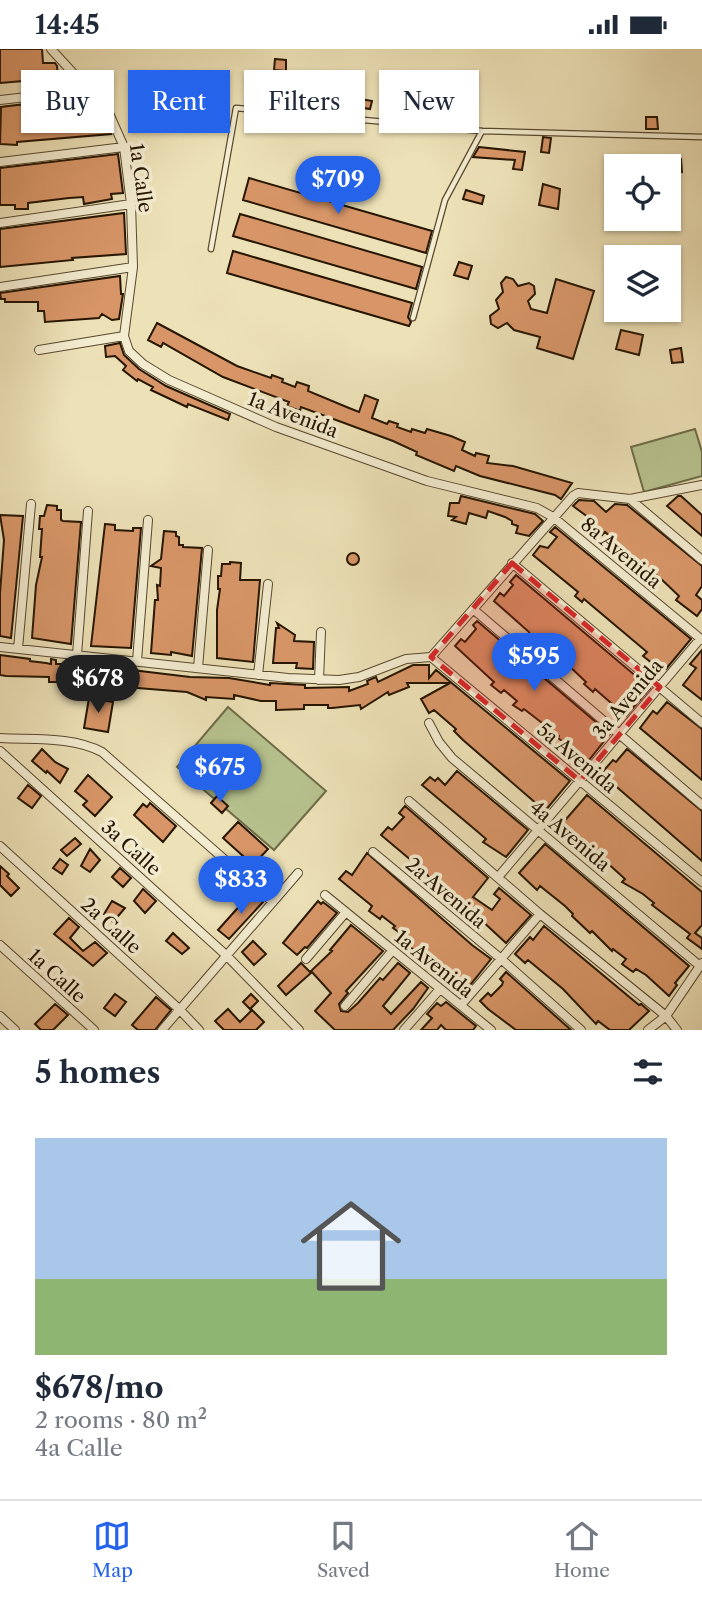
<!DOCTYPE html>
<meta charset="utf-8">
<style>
body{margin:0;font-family:"Libre Caslon Text",serif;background:#f6f6f7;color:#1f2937;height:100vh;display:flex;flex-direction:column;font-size:26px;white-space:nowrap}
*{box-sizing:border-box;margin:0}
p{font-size:23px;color:#747a83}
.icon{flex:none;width:38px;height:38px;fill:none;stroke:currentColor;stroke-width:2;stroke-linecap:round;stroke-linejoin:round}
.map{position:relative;height:981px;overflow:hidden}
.sheet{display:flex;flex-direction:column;background:#fff;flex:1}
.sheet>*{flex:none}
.guide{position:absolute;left:21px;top:21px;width:662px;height:63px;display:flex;gap:14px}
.fabs{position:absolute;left:604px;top:105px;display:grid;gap:14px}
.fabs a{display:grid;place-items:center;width:77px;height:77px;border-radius:0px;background:#fff;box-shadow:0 2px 5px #0004;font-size:35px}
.price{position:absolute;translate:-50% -60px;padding:0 16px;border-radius:24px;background:#2563eb;color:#fff;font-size:23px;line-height:46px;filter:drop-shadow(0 2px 4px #0008)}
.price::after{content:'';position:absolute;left:50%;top:42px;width:21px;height:16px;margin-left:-10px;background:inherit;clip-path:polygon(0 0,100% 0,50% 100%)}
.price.active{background:#222;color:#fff}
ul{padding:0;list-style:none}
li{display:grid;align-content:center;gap:14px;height:371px;padding:0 35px}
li+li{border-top:2px solid #e0e1e3}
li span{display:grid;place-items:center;height:217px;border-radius:0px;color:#555}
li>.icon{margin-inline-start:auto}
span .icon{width:126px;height:126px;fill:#fffc;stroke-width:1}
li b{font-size:30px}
h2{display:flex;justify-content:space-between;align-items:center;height:84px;padding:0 35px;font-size:30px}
.tag{padding:0 24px;border-radius:0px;background:#fff;box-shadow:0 2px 5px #0004;font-size:24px;line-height:63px}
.tag.active{background:#2563eb;color:#fff}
.status{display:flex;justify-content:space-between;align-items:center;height:49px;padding:0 35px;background:#fff;direction:ltr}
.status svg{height:19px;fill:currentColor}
.menu{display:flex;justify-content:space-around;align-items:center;height:98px;border-top:2px solid #e0e1e3;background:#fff;font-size:19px;color:#747a83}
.menu a{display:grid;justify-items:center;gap:4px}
.menu .active{color:#2563eb}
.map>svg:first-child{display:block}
.green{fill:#b7c38f;stroke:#6e6c48;stroke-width:2}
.building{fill:#d89668;stroke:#261500;stroke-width:2}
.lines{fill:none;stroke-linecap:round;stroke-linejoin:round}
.lane-casing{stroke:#58482e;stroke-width:7}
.street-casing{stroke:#58482e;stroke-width:10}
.lane{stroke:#f3ecd0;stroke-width:4.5}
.street{stroke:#f3ecd0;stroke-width:8}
.marked{fill:#d62828;fill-opacity:0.2;stroke:#d62828;stroke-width:5;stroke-dasharray:14 9;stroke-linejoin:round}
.labels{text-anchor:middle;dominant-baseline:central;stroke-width:7;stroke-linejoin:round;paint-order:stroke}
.street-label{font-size:19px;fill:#261500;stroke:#f3ecd0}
</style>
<div class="status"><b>14:45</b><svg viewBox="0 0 49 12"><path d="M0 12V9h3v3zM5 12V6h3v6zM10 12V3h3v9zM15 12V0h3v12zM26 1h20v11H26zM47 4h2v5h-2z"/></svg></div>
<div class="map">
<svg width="702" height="981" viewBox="0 0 702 981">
<rect width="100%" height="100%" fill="#ede1b7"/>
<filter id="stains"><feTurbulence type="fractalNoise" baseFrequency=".00286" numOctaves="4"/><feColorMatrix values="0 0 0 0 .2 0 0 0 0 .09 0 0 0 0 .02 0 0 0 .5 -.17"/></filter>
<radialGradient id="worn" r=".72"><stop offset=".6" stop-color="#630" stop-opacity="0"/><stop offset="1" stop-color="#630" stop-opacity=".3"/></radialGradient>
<path class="green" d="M695,380l7,23v24l-58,16 -13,-45z
M228,658l98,84 -52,59 -97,-83z"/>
<path class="building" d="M0,0h42l1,14h12l2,3 1,12 -58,5z
M275,10l11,1v11l-12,-1z
M302,39l70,13 -2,8 -71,-11z
M83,48h3l8,8v7l-52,2 1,14 55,-3 -1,-7h7l7,16 -94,8v3l-17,-1 1,-37z
M646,68h11l1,12h-12z
M543,88l8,1 -2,15 -8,-1z
M479,98l46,5 -3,18 -9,-1 2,-9 -42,-3z
M118,105l5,39 -12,1 1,5 -28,5 -1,-7 -14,1 -41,5v6h-13v-4h-15v-37z
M671,110h10l1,13 -12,-2z
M249,129l183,53 -6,22 -183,-53z
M543,135l17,5 -2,20 -19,-4z
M466,141l18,6 -2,8 -19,-5z
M124,164l2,41 -54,4 1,2 -73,7v-38z
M240,165l182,53 -6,22 -183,-53z
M233,202l179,52 -4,14 3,5 -2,4 -182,-53z
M459,213l13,4 -4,13 -14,-4z
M120,227l1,18h2l-4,25 -7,1 -10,-6 -3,4 -54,4 -1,-11h-6v-9h-33v-3h-4l-1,-6z
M506,228l7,2 5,7 11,-3 5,3 1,8 -7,7 3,8 16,4 9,-34 38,12 -21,68 -36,-11 3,-11 -26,-7 -7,-7 -9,5 -7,-4 -1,-8 9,-7 -3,-9 7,-8 -2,-9z
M157,274l80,43 34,12 1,-3 11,4 -1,3 13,5 2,-5 12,4 -1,5 41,17 10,4 6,-17 13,5 -6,18 15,6 2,-3 9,3 -1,3 14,5 1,-3 13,4 2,-4 24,7 14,6 -3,8 13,6 1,-3 13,3 -2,7 26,3 59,17 -11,16 -6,-4 -75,-19 -24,-10 -2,5 -38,-16 1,-3 -24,-11 -92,-34 -1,4 -13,-5 2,-4 -66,-25 -60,-34 -2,4 -13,-7z
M621,281l22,5 -4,20 -23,-6z
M120,294l4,12 15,14 27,17 64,28 -2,6 -40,-16 -1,3 -36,-17 2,-3 -15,-8 -1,2 -14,-11 3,-4 -11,-10 -9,1 -1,-11z
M681,299l2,14 -11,1 -2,-13z
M461,447l74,18 8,7 -14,15 -13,-3 2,-7 -6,-2v-3l-7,-4 -17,-6 -2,7 -17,-5 -3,11 -14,-4 4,-3 -8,-1 2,-13h9z
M678,447h3l21,19v21l-35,-30z
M579,451l15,1 12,11 9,-8 12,1 75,61v20l-6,9 6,5v9l-5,7 -21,-16 3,-4 -21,-20 -22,-16 -31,-28 -3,3 -9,-9 3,-3 -23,-17z
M47,456l10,1v4h4v10l2,1 18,1 -10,122 -39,-6 4,-53 6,-28h-2l2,-28h-3l1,-13h4z
M0,466l23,1 -12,122 -11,-2v-43l4,-53z
M105,475l10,1v5l18,1v-3h8l-10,120 -40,-2z
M555,478l136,112 -25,30 -10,-8 -3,3 -10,-8 4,-4 -63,-53 -2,3 -7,-6 3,-4 -45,-37 7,-9 8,2 9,-11 -7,-5z
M164,482l12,1v4l3,1v8h4v2l19,1 -10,108 -21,-4v3l-20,-2 4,-53h3l-1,-15 3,1 1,-18 -10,-2 10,-7z
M347 510a6 6 0 1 1 12 0a6 6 0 1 1-12 0Z
M230,513l11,1 -1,17h20l-7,82 -36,-4v-48l3,-21h-2v-13h3l1,-12h8z
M516,526l134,113 -24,28 -31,-27 -2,3 -9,-8 2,-2 -21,-20 -25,-20 -1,2 -7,-6 -3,-6 -35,-31 6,-8 4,3 9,-11 -3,-3z
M477,572l133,113 -25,31 -8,-7 3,-3 -22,-17 1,-2 -35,-27 -2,2 -9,-6 4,-4 -13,-11 -3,3 -10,-8 3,-3 -39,-36 6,-7 4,3 11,-13 -3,-4z
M277,574l18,12 -1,6 20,1 -1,27 -17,-1 1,-5h-24l3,-35h3z
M702,601v50l-19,-15 13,-17 -6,-4z
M0,606l30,4v2l16,2 5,1v-5l5,1v4h9v-2l125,15 39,1 41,7v-2l35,2v3l44,-1v4l19,-7 -1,-3 2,-1 7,-3 2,5 35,-17h16v13l7,-8 134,111 -25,30 -82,-71 -9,-9 2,-2 -22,-19 -5,3 -8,-14 29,-16h-43l2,4 -20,8 -1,-3 -27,17 -1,-4 -28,3h-4v-3h-24v4l-28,1v-9h-15l-27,-6v4l-28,-2v3l-19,-8 -112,-9 -18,-6v5h-8v-5l-43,-1 -6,-1z
M89,649l24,4 -5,30 -24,-4z
M667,653l35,27v51l-62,-52 13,-17 4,3z
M42,700l13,13 13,7 -8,14 -13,-12 -1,2 -14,-12z
M627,700l75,62v50l-91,-79 -3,2 -9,-8 14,-16 3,2z
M457,722l71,59 -22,27 -23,-15 3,-3 -8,-7 -56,-47 8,-8 5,4 3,-3 7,7z
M88,726l24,22 -17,19 -12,-11 4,-4 -12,-10z
M28,736l13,11 -9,12 -14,-10z
M587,746l115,97v33l-7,8 7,5v11l-15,-11 3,-4 -38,-29 2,-2 -11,-9 -21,-12 3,-3 -33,-30 -11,-8 -2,2 -18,-18z
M217,747l11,10 -6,7 -11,-10z
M150,754l26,23 -13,16 -29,-27 9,-11 4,3z
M405,757l83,72 -15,19 19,13 8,-11 -6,-5 5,-6 32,27 -25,28 -27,-25 -40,-28 -14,-18 -44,-37 7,-8 4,3 12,-13 -5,-4z
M238,773l30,27 -15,16 -30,-27z
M75,789l6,6 -14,12 -6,-6z
M545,795l144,122 -14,17 2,2 -8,11 -23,-21 -10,-6 -3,3 -11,-8 4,-5 -13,-10 -1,2 -20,-20 -2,2 -18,-17 1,-2 -8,-8 -25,-20 -3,4 -18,-17z
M90,800l10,11 -10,12 -9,-6z
M142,800l9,7 -6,8 -7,-9z
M367,804l105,92 19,14 -24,30 -21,-17 -2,3 -10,-9 1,-1 -25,-18 -9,-8 3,-3 -11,-8 2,-2 -13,-10 -2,3 -11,-8 3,-5 -33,-27 7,-8 6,4z
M60,810l8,6 -6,9 -9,-6z
M0,817l9,8 -2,2 12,12 -8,8 -11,-11z
M120,819l11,10 -8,9 -11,-10z
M143,840l13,12 -11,12 -11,-12z
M252,843l11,10 -34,37 -11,-9z
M112,852l13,7 -12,14 -9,-8z
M318,852l3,3 2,-2 14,11 -30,35 -2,-1 -8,8 -14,-12z
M69,869l10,9 -9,11 13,13 12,-9 12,11 -14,13 -39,-32z
M351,876l32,26 -37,40 2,2 -9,11 2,7 7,1 10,-9 22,-25 3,2 15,-17 12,10 -27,33 8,8 30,-32 7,6 -15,21 -20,21h-58l-20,-19 16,-18 -20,-22 21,-20 -2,-1z
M544,877l95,79 2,-1 8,7 -20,19h-19l-12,-9 -2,3 -33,-35 -35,-29 -3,3 -10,-9 15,-17 3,3z
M173,884l16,15 -7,6 -16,-13z
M253,892l13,13 -12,11 -12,-13z
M301,914l10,10 -25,22 -8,-9z
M506,923l65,58h-55l-28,-21 -8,-8 8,-8 3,3 11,-11 1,-3 -3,-3z
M115,945l11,8 -11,14 -11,-8z
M251,945l7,7 -8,8 -7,-7z
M156,948l15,13 -16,20h-17l-6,-5z
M446,953l30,24 -3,4h-27l-5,-5 -4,5h-16l11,-12 -5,-4 10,-11 4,3z
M55,955l13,11 -15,15h-12l-6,-6z
M228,960l12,13 12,-12 12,12 -8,8h-32l-9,-9z"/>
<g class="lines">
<g class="lane-casing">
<path id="lane" d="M211,200l25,-141 246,23 220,6
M413,269l32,-118 37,-69"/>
</g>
<g class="street-casing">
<path id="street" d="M51,0l57,62 16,36 7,57 2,63 -9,69
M0,51l88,-10
M0,113l124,-15
M0,174l131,-19
M0,238l133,-20
M39,301l85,-14 5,15 14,13 26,16 107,47 151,54 110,27 16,9 149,123
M630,450l72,61
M512,514l190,160
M473,560l229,196
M0,598l288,31 51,2 20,-3 47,-18 25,-2
M18,600l13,-145
M77,606l11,-144
M431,608l271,225
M431,608l142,-161 5,-3 52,6 72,-14
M137,612l11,-141
M198,619l10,-118
M258,626l10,-91
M319,631l2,-48
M429,674l10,19 13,16 248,208
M0,689c33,2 72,-2 102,14l171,150
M0,702l226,204 73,75
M409,752l131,113 126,102 11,14
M0,797l179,163 20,21
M373,803l127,106 81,72
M499,827l201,-237
M325,846l166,135
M0,896l94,85
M306,910l40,-47
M461,956l79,-91
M345,957l48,-56
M0,967l15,14
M162,981l136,-157
M404,981l36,-41
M648,981l18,-14 36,-53"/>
</g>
<use href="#lane" class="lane"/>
<use href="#street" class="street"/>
</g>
<path class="marked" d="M512,514l148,124 -80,94 -149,-124z"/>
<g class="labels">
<g class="street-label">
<text transform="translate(141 129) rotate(82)">1a Calle</text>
<text transform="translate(293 366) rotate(21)">1a Avenida</text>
<text transform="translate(621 504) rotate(40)">8a Avenida</text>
<text transform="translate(628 650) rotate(-50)">3a Avenida</text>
<text transform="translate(577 709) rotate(40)">5a Avenida</text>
<text transform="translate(570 787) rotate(40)">4a Avenida</text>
<text transform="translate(131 799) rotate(42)">3a Calle</text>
<text transform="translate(446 844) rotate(40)">2a Avenida</text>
<text transform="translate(111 877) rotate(42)">2a Calle</text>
<text transform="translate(434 915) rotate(39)">1a Avenida</text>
<text transform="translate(57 927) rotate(42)">1a Calle</text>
</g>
</g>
<rect width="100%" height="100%" filter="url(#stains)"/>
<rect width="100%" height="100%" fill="url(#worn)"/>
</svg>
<div class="fabs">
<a><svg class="icon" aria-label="locate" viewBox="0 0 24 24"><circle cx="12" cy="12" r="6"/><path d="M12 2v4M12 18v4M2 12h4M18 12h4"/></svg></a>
<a><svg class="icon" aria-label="layers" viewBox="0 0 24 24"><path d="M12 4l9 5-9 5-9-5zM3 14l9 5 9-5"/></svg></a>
</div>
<b class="price" style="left:338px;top:167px">$709</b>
<b class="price" style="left:534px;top:644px">$595</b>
<b class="price active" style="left:98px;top:666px">$678</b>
<b class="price" style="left:220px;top:755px">$675</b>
<b class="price" style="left:241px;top:867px">$833</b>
<div class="guide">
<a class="tag">Buy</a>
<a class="tag active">Rent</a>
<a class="tag">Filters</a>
<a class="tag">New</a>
</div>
</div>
<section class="sheet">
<h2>5 homes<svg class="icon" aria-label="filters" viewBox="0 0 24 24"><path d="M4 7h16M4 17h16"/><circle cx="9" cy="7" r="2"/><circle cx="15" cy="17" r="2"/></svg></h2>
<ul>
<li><span style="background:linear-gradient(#a9c7e8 65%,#8fb573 0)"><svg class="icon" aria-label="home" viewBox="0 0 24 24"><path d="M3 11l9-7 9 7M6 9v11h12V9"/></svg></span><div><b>$678/mo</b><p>2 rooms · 80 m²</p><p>4a Calle</p></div></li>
</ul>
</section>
<nav class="menu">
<a class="active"><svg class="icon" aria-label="map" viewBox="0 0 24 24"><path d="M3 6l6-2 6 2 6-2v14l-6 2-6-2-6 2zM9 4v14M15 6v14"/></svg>Map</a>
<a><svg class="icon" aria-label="saved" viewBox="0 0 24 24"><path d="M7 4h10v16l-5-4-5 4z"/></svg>Saved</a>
<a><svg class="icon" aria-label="home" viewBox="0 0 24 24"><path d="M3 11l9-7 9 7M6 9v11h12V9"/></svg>Home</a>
</nav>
